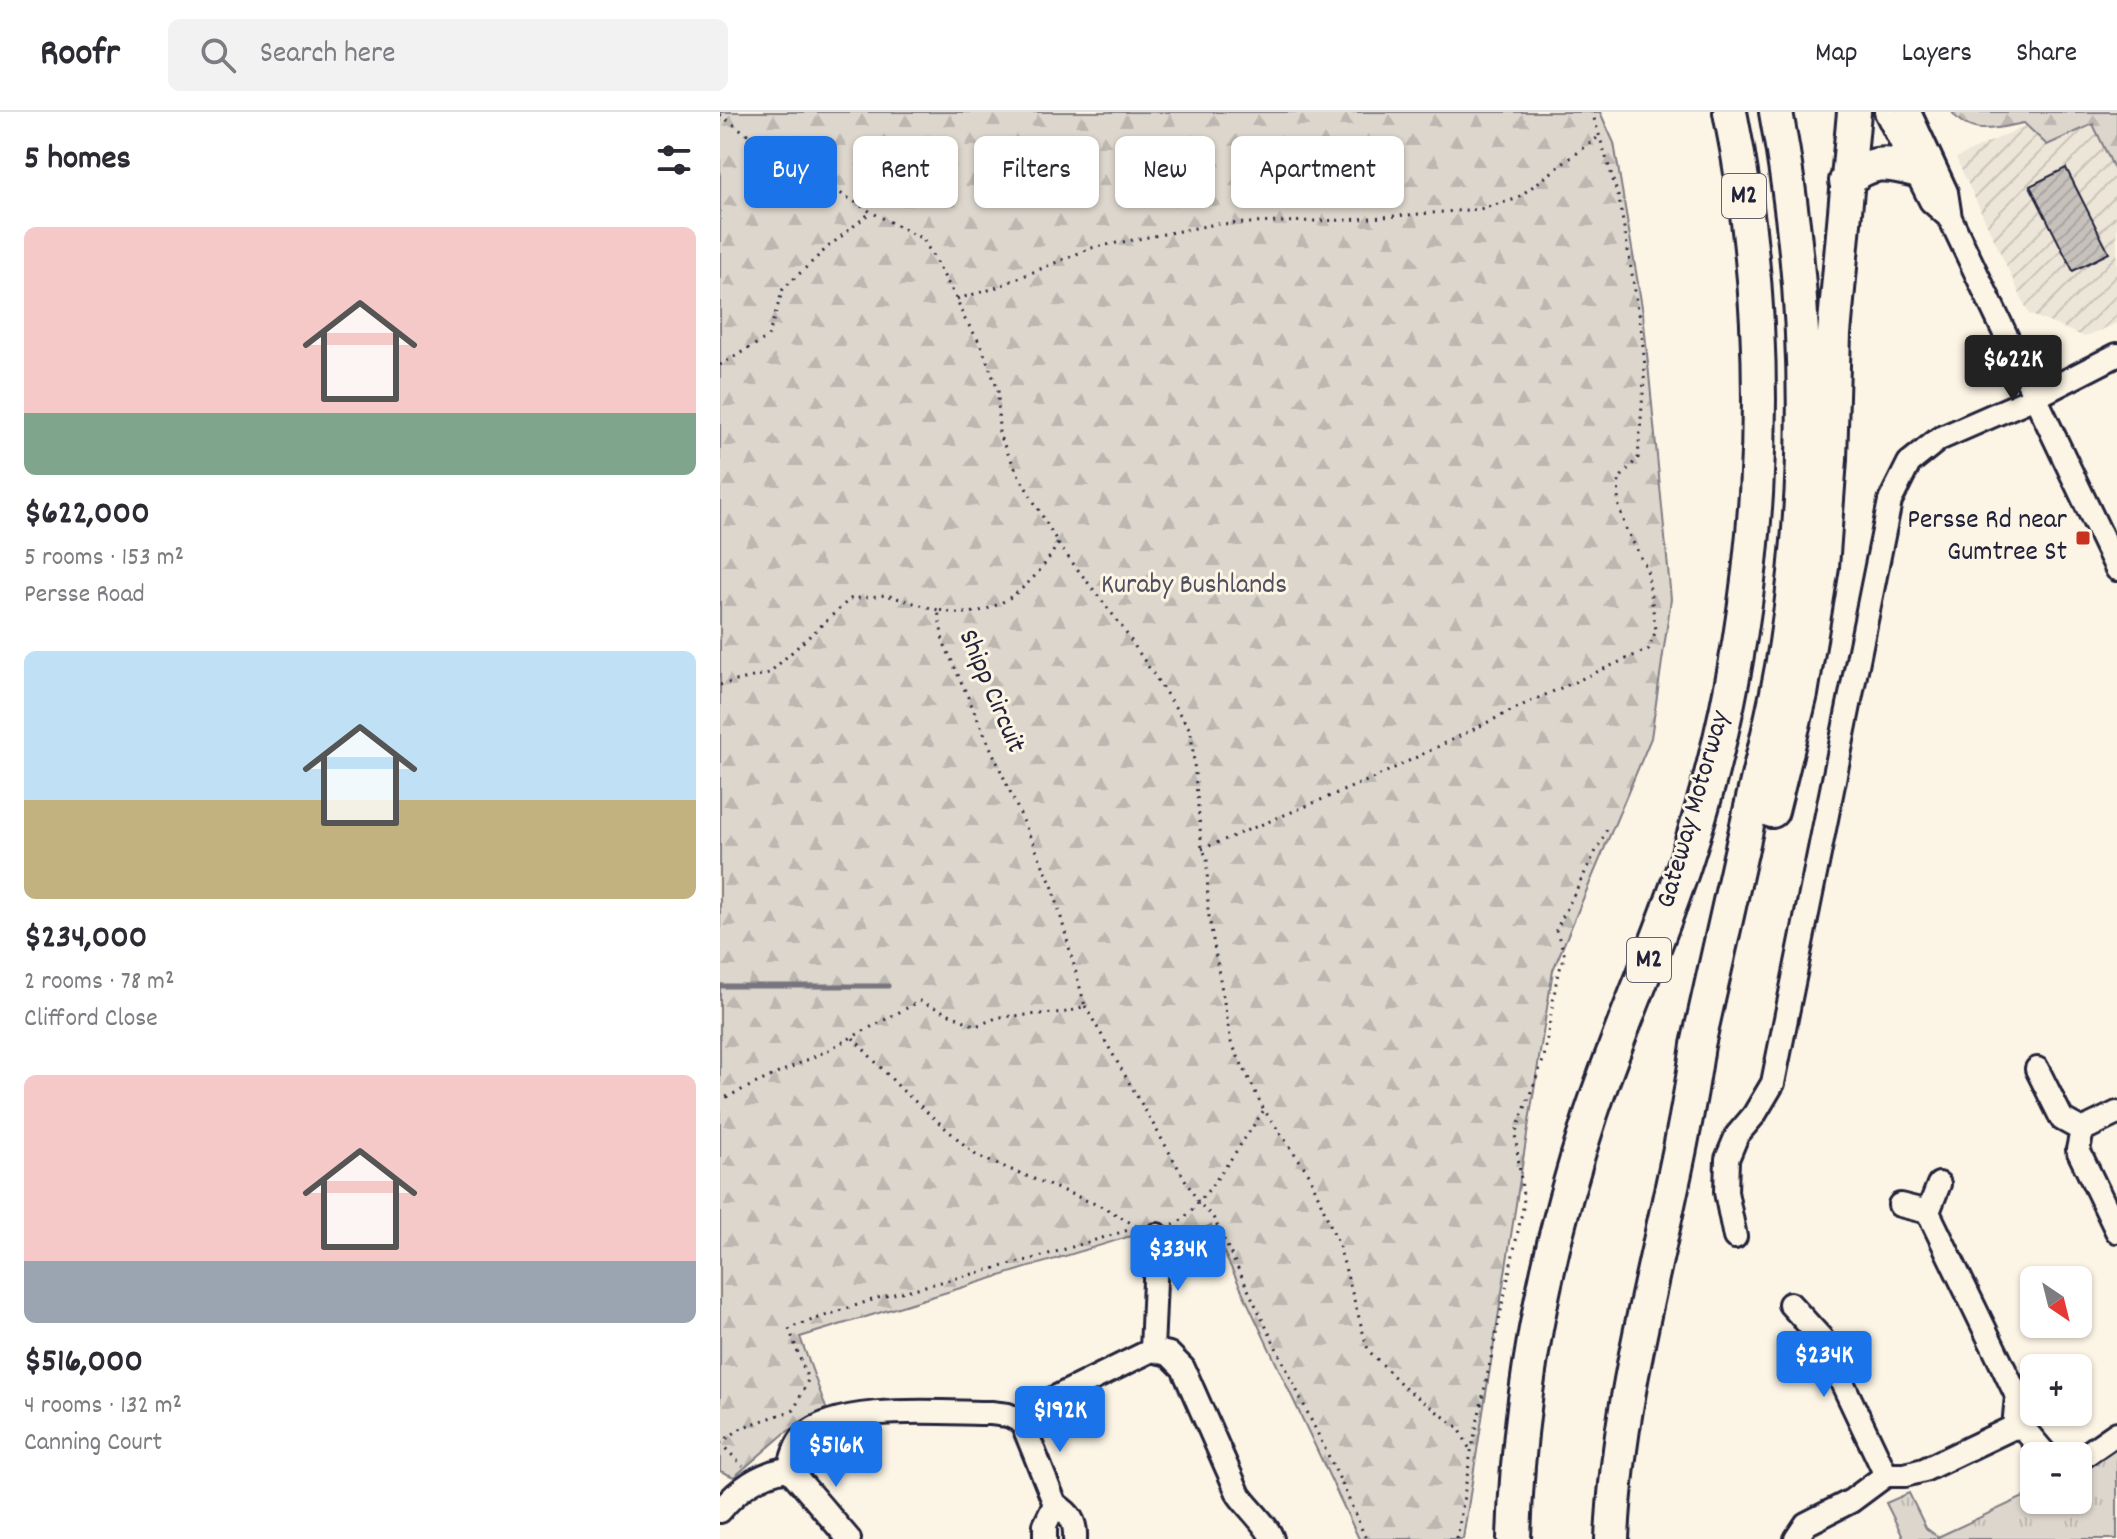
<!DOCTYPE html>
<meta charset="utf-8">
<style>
body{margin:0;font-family:Dekko,sans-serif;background:#f2f2f3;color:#2b2b33;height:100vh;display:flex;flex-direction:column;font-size:30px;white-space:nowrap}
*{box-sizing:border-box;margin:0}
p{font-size:26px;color:#7c7c81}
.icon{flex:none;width:44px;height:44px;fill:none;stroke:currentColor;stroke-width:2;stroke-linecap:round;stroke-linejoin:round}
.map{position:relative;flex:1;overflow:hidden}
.drawer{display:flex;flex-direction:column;background:#fff;width:720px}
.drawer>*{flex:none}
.hud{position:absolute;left:24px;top:24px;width:760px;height:72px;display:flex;gap:16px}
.needle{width:52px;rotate:145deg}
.tools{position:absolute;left:1300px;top:1154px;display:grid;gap:16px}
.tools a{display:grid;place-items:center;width:72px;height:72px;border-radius:12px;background:#fff;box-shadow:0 2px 6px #0004;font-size:40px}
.price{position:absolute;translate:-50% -68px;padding:0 18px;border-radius:8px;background:#1a73e8;color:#fff;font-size:26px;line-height:52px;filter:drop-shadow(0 2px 4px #0008)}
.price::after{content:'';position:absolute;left:50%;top:48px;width:24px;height:18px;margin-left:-12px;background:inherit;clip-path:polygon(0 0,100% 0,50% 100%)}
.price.on{background:#222;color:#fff}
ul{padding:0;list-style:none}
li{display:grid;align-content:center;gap:16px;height:424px;padding:0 24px}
li span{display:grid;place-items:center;height:248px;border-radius:12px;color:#555}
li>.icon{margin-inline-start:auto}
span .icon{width:144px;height:144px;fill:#fffc;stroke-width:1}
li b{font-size:34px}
h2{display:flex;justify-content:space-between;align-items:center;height:96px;padding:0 24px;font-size:34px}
.chip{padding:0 28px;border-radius:12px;background:#fff;box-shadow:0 2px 6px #0004;font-size:28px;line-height:72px}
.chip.on{background:#1a73e8;color:#fff}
header{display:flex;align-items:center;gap:48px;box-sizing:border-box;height:112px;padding:0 40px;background:#fff;border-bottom:2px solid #e1e1e2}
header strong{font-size:38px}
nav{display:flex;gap:44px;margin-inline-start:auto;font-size:28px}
.search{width:560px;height:72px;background:#f2f2f3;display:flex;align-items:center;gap:20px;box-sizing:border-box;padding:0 28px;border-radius:12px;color:#7c7c81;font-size:30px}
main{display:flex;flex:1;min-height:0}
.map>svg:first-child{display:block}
.industrial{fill:url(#industrial-furrows)}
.grass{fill:url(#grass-tufts);stroke:#7f7c84;stroke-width:2}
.forest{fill:url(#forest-firs);stroke:#7f7c84;stroke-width:2}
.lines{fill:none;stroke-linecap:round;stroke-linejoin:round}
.stream{stroke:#78757e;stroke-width:5}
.building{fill:url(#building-hatch);stroke:#22223b;stroke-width:2}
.minor-casing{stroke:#22223b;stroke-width:28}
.highway-casing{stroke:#22223b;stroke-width:38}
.path{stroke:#22223b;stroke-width:3;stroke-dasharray:2 6;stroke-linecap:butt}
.minor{stroke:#fcf5e5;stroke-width:22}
.highway{stroke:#fcf5e5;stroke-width:32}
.poi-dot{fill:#c8321e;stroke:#fcf5e5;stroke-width:3}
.labels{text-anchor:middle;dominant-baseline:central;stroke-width:6;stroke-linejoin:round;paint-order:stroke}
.shield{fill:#fcf5e5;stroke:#63616e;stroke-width:2}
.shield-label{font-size:26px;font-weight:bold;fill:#22223b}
.poi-label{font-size:28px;fill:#22223b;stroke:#fcf5e5;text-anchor:end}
.park-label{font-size:28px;fill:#504f5f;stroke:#fcf5e5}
.street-label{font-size:28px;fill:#22223b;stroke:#fcf5e5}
</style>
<header>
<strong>Roofr</strong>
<div class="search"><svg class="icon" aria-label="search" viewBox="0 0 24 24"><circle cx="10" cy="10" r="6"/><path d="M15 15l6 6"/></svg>Search here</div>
<nav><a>Map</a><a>Layers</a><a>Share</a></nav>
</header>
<main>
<section class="drawer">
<h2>5 homes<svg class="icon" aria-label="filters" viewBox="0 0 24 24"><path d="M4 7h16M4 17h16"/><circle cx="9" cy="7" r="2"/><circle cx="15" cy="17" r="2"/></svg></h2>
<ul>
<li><span style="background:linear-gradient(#f6c9c9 75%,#7fa58c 0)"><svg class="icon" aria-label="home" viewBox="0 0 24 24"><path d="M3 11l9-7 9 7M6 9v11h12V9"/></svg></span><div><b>$622,000</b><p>5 rooms · 153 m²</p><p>Persse Road</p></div></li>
<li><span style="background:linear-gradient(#bfe0f5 60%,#c2b280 0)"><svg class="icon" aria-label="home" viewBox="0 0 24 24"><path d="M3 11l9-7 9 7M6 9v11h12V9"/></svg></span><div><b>$234,000</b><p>2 rooms · 78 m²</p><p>Clifford Close</p></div></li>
<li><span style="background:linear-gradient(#f6c9c9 75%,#9aa5b1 0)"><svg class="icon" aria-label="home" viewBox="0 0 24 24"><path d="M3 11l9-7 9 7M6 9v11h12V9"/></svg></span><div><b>$516,000</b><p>4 rooms · 132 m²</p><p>Canning Court</p></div></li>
</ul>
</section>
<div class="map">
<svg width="1397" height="1427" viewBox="0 0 1397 1427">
<defs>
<pattern id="industrial-furrows" width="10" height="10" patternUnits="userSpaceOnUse" patternTransform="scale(2)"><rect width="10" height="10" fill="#ece5d8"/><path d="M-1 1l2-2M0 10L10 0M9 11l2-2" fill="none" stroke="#cac4ba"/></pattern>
<pattern id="grass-tufts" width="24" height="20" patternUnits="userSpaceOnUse" patternTransform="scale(2)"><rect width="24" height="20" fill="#dcd6cc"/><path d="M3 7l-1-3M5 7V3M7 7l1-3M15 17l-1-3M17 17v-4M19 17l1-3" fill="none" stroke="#bcb7b0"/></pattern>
<pattern id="forest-firs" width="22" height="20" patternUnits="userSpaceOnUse" patternTransform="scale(2)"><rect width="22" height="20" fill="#dcd6cc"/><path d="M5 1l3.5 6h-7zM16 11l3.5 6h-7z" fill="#bcb7b0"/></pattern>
<pattern id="building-hatch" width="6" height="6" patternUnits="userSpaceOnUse" patternTransform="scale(2)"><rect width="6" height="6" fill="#c6c1bb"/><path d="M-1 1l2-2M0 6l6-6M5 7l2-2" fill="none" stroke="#aaa6a2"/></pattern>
</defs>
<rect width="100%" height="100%" fill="#fcf5e5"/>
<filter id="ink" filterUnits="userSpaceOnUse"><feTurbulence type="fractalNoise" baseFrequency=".0125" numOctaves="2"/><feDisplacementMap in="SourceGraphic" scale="16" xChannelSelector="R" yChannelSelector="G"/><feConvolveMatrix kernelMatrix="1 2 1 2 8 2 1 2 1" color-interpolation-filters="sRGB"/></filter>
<g filter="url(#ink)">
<path class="industrial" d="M1315,9l58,3 24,51v148l-32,14 -56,-23 -73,-156z"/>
<path class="grass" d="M1397,1326v101h-213l-18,-36 23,-10 17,35 12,9 96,-45v8h44v-35z"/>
<path class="forest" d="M0,0h880l14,31 29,170 28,286 -20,139 -98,232 -90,569h-104l-148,-314 -36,16 -18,-13 -357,109 26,71 -41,25 -51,44 -14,-6z
M1232,0h165v63l-24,-51 -46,21 -23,-22c-27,5 -54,15 -72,-11z"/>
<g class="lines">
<path class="stream" d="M0,874h168"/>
</g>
<path class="building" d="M1346,56l43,85 -36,18 -43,-85z"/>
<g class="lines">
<g class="minor-casing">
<path id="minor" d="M1166,0l45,89 19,17
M1189,0l37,80 4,26 167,351
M1317,957l25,50 20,11
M1397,1001l-35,17 -4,20 39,81
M1180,1093l28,7 11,-28
M1208,1100l89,184 -3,31
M1015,1125l-9,-45 1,-33 10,-24 17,-20 19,-32 117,-582 19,-38 30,-24 96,-42 82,-42
M1070,1192l31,34 65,137
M432,1238l5,-115
M302,1310l33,82
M1358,1348l39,-27
M69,1357l60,70
M0,1399c17,-21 41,-39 69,-42 3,-10 7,-26 15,-33 35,-33 140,-23 187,-23l17,2 14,7 14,-15 116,-57 17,4 14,14 56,127c9,13 30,32 33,44
M325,1427v-14l10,-21c15,10 21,17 20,35
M1076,1427l10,-15 45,-23 35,-26h19l19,-5 90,-43 10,2 23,27"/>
</g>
<g class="highway-casing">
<path id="highway" d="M1126,69c25,-21 39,-19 69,-11
M1052,699l29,-117 21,-127 8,-108 4,-125 20,-222
M794,1427c4,-143 32,-289 77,-425 28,-84 65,-164 93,-248 80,-241 97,-505 46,-754
M892,1427c7,-168 63,-328 86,-494 18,-81 36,-161 54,-242 12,-53 26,-106 34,-160 27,-178 23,-355 -10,-531"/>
</g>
<path class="path" d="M0,3l53,37 98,60 52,27 34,60 6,17 17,27 18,47 1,45 20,41 39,67c-18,34 -53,69 -94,70 -9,1 -18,-2 -26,-3l5,31 110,247 32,118 -17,6 -69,5 -23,9 -56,-25 -96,51 -104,48
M237,187l35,-10 99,-41 125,-24 131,-4 133,-11 36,-10 85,-64
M0,253l48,-28 15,-48 45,-42 43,-35
M338,432l62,80 71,107 11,118 5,8 1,54 23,131 33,68
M0,573l49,-12 81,-74 36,-4 52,15
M482,737l172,-71 153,-75 122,-54 7,-19 -9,-61 -22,-42 -7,-24 1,-24 19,-21 7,-91 -4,-41 -22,-127 -27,-87
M365,894l113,196 15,15 130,269 23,53
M133,926l48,51 76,67 126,51 35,20
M453,1113c22,-7 74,-91 91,-115l45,64 30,72 29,104 37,38 54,40 12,24
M0,1331l23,-16 51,-17 14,-30 -19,-52 89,-30 154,-39 110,-33
M0,1331l23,23
M737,1427l14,-87 53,-249 -9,-69 29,-76 13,-81 8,-22 -9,-25 51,-101"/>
<use href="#minor" class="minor"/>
<use href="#highway" class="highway"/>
</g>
</g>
<rect class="poi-dot" x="1355" y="418" width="16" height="16" rx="4"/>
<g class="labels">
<g class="shield">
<rect x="1002" y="62" width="44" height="44" rx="6"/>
<rect x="907" y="826" width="44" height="44" rx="6"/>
</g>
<g class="shield-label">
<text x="1024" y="84">M2</text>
<text x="929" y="848">M2</text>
</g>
<g class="poi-label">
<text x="1347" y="410">Persse Rd near<tspan x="1347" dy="32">Gumtree St</tspan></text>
</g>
<g class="park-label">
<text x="474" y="475">Kuraby Bushlands</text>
</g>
<g class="street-label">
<text transform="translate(270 580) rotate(67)">Shipp Circuit</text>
<text transform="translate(975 698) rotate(-74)">Gateway Motorway</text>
</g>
</g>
</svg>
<div class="tools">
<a><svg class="needle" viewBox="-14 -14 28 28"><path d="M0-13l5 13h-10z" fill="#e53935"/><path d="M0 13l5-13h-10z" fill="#7c7c81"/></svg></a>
<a>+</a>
<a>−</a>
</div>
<b class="price on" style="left:1293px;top:291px">$622K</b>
<b class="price" style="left:458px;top:1181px">$334K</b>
<b class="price" style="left:1104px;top:1287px">$234K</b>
<b class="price" style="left:340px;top:1342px">$192K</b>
<b class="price" style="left:116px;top:1377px">$516K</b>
<div class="hud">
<a class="chip on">Buy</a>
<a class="chip">Rent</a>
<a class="chip">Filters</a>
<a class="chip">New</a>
<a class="chip">Apartment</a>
</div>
</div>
</main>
